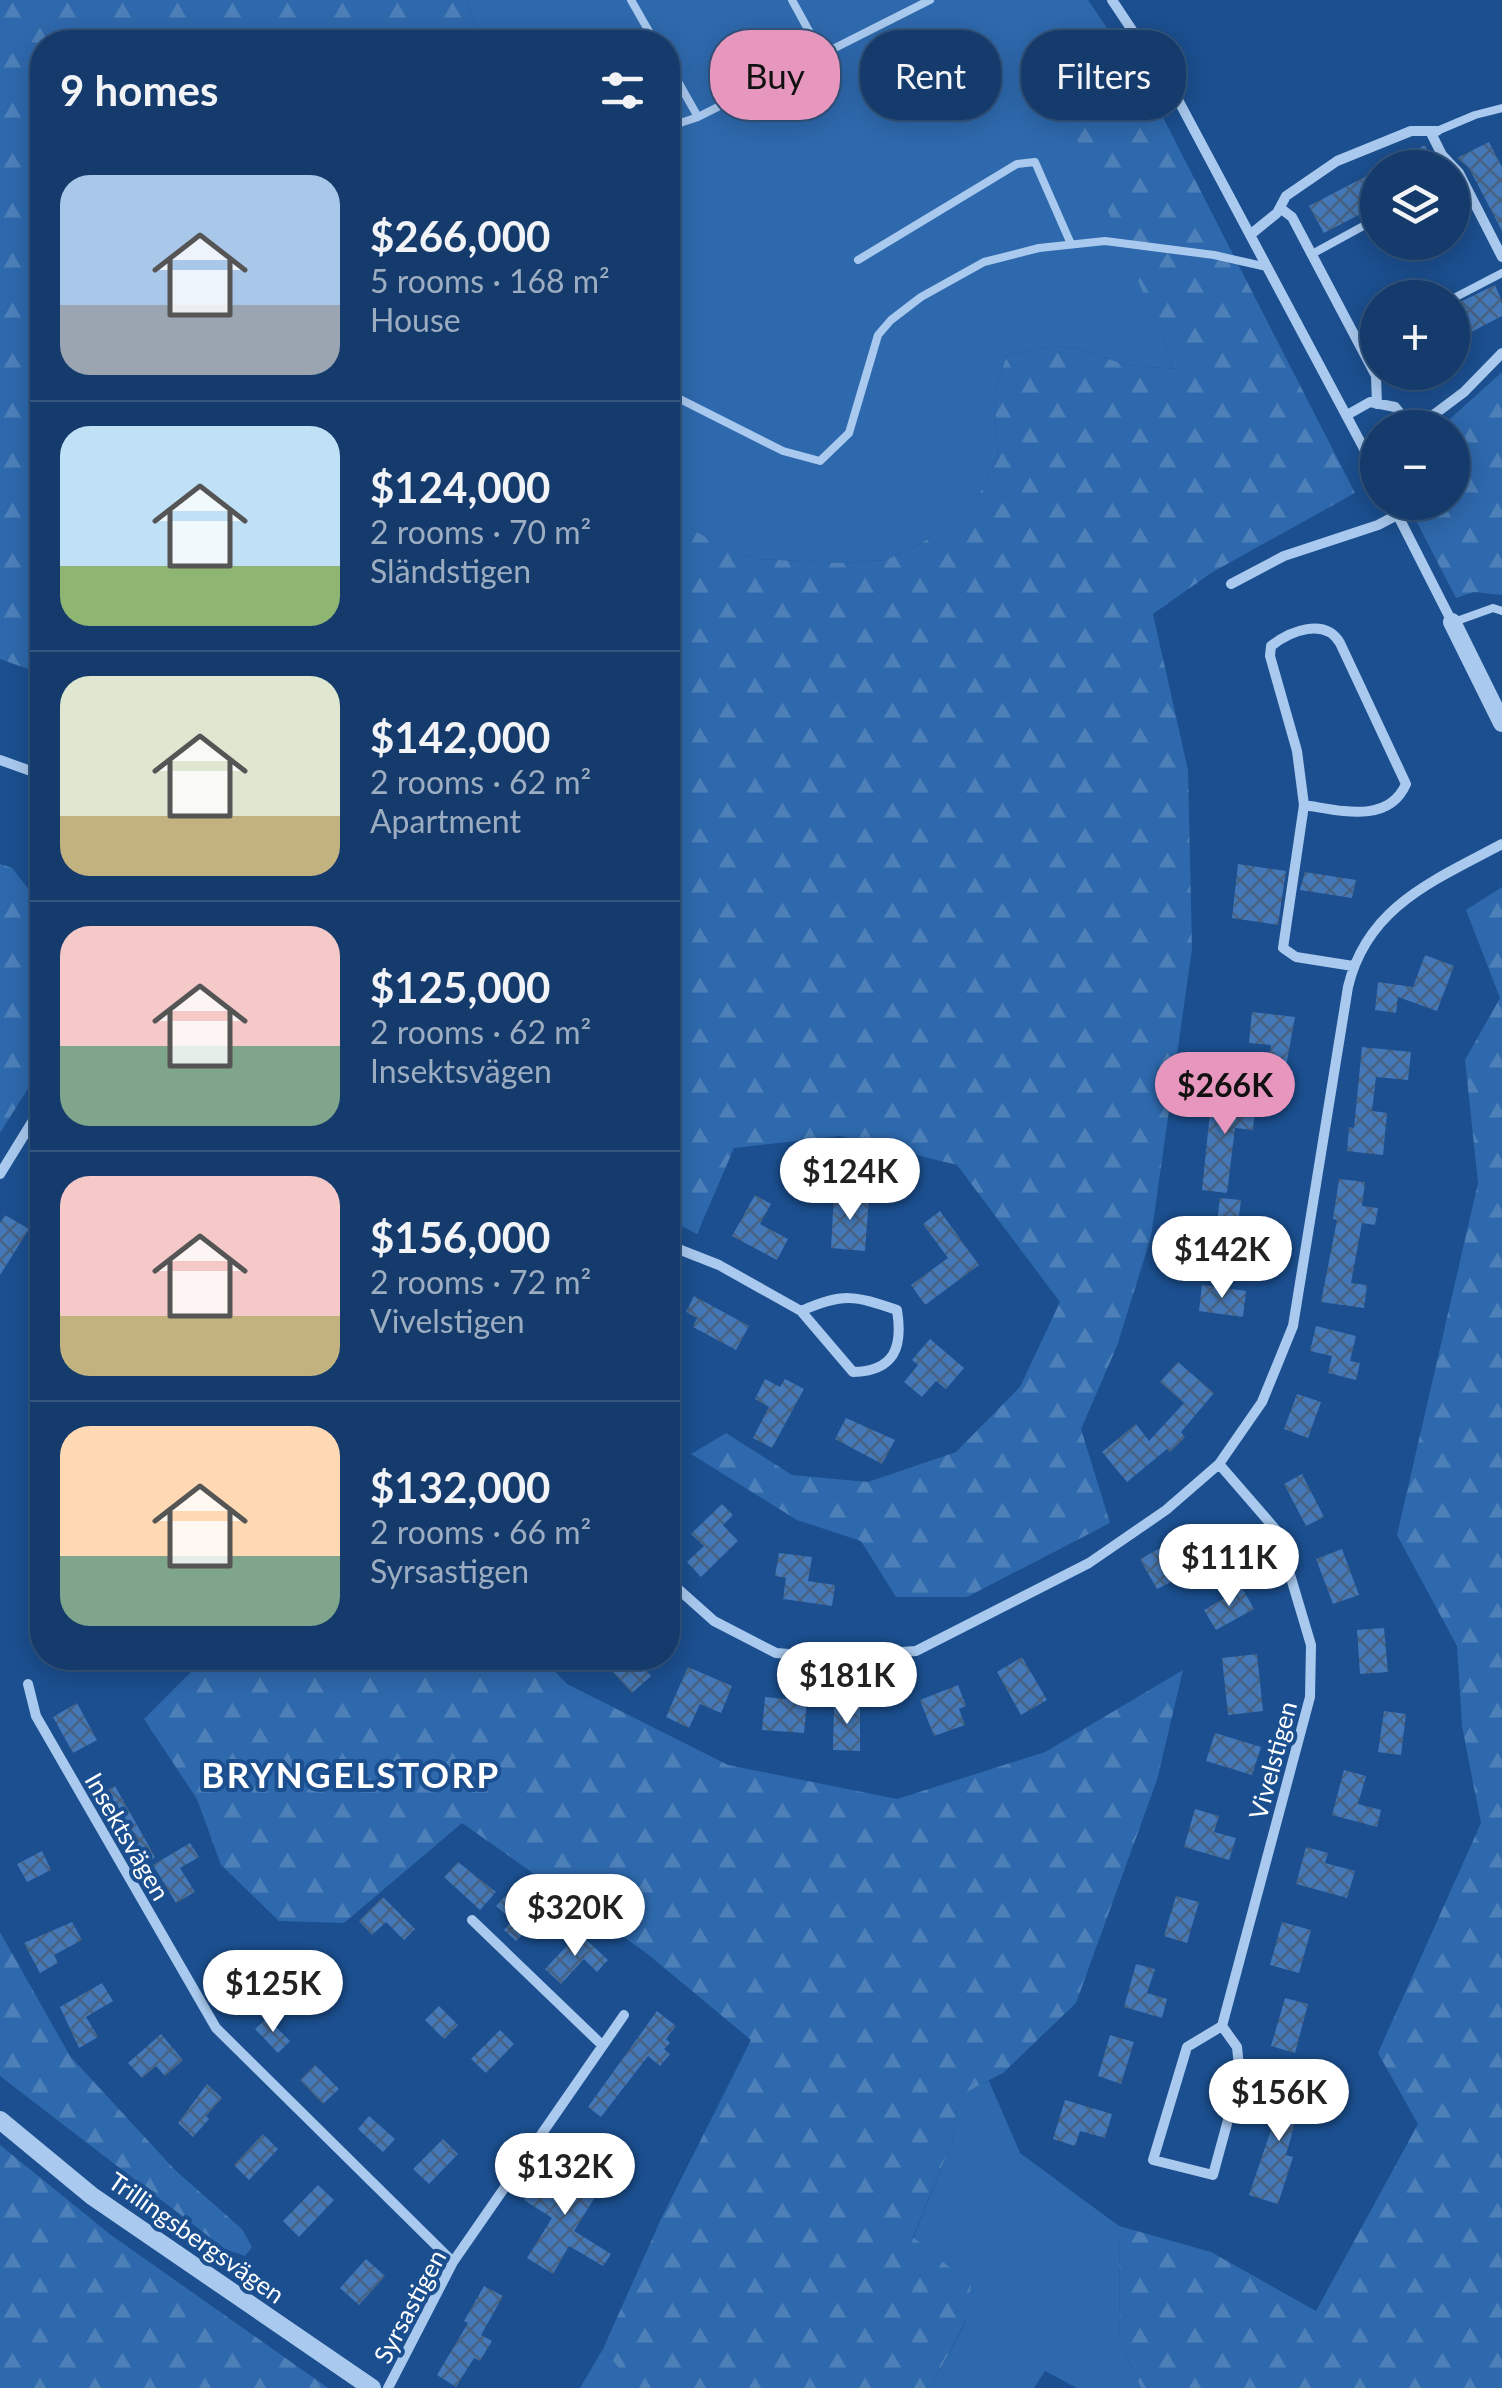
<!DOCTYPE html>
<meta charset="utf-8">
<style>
body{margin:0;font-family:Lato,sans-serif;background:#214673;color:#f1f3f6;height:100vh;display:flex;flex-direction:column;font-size:38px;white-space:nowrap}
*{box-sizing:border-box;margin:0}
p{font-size:32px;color:#9dadc1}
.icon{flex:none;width:55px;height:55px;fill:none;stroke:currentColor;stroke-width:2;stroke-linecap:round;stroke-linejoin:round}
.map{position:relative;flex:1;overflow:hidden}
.drawer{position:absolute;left:30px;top:30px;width:650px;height:1640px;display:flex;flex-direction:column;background:#143b6b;border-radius:40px;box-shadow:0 5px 25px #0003,0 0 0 2px #33557e}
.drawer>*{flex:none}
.hud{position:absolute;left:710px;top:30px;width:640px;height:90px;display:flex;gap:20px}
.tools{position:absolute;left:1360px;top:150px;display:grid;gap:20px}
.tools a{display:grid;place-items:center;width:110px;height:110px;border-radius:50%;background:#143b6b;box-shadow:0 5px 25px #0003,0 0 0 2px #33557e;font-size:50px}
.price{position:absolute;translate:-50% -85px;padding:0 22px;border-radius:35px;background:#fff;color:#222;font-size:32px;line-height:65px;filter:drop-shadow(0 2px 5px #0008)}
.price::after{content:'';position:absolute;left:50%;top:60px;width:30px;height:22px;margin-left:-15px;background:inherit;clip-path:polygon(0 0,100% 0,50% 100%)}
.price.selected{background:#e797bd;color:#111}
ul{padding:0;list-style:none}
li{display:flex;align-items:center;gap:30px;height:250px;padding:0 30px}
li+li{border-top:2px solid #33557e}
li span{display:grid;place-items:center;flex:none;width:280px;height:200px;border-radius:30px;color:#555}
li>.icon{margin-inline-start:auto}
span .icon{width:120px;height:120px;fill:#fffc;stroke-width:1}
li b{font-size:42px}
h2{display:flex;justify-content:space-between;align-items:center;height:120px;padding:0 30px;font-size:42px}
.tag{padding:0 35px;border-radius:40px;background:#143b6b;box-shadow:0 5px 25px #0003,0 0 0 2px #33557e;font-size:35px;line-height:90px}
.tag.selected{background:#e797bd;color:#111}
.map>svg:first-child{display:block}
.green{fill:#2e69ad}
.forest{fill:url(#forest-firs)}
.building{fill:url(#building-cross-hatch)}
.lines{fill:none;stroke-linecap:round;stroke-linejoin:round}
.service{stroke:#a9c9ee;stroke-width:8}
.minor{stroke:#a9c9ee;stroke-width:10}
.tertiary{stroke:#a9c9ee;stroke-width:18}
.labels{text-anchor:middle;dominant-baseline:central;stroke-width:8;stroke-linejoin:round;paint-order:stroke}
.street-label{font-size:25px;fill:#fff;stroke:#1b4f8f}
.district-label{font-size:35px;font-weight:bold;letter-spacing:2.5px;fill:#fff;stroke:#1b4f8f}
</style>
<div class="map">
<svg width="1502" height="2388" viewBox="0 0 1502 2388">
<defs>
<pattern id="forest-firs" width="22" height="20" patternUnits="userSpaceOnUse" patternTransform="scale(2.5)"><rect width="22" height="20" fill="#2e69ad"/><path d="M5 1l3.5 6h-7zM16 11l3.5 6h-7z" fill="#4d80b9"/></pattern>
<pattern id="building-cross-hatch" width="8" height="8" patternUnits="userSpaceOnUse" patternTransform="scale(2.5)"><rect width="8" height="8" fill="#4478b7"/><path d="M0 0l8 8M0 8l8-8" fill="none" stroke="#486282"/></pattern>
</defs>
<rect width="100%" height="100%" fill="#1b4f8f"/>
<path class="green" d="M466,0h622l61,90 -75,41 102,238 -50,-4 -49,-17 -23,-2 -47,9 -13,37 4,65 -25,49 -53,38 -35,16 -42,3 -87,-4 -38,-15 -50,-29v-473h-187z
M989,2081l31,72 99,73 1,116 21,46h-64l-32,-17 -11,17h-104l36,-66 -53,-84 39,-97 7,-46z
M603,2349l33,39h-56z"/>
<path class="forest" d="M0,0h466l15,42h-439v632l-42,-15z
M1149,90l206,403 -144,80 -58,41 35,156 4,179 -41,288 -34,109 -36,83 29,94 -143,74h-71l-35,-56 -64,-21 -106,-66 35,-21 66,42 76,7 88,-30 64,-65 40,-85 -103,-137 -117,-29 -106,12 -37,86 -29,-15v-704l50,29 38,15 87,4 42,-3 35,-16 53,-38 25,-49 -4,-65 13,-37 47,-9 23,2 49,17 50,4 -103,-239z
M1502,372v223l-28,-3 -18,6 -49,-95 45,-1v-74l-11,-1z
M0,864l12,4 30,38v160l-42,67z
M1502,887v1501h-361l-21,-46 -1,-116 92,26 105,59 102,-187 -40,-71 103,-230 -19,-97 -5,-80 -60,-111 81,-352 -13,-123 35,-62 -34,-88z
M205,1658h337l25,26 161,81 169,34 148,-47 138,-82 -26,110 -81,223 -73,70 -44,23 -7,45 -39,96 58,48 -5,36 -36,67h-294l-33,-39 58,-130 90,-179 -106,-88 -183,-129 -118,100 -65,-2 -58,-56 -24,-66 -53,-80z
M0,1932l70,124 105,114 67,59 10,18 -7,9 -20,-7 -225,-173z
M0,2145l111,90 217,153h-328z"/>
<path class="building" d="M1489,142l13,25v64l-33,-63 -12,-10z
M1425,145l12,23h-55z
M1378,170v35l-54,28 -15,-27z
M1495,285l7,17v14l-50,26v-36z
M1238,864l48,7 -8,54 -46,-7z
M1305,872l51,8 -4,18 -52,-8z
M1425,955l29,11 -17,45 -39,-14 -2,16 -21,-3 3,-28 35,5z
M1252,1012l43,5 -13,71 -16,-2 5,-41 -22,-2z
M1362,1047l49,5 -3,28 -32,-3 -4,34 15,2 -4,42 -36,-4 2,-24 5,1z
M1212,1093l44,6 -3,31 -18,-2 -8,65 -25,-3z
M1339,1179l26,3 -3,24 16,2 -3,17 -13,-2 -11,60 16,2 -3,23 -43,-6 16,-82 -4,-1z
M755,1195l16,9 -11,20 28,15 -11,21 -45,-24z
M834,1195l35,3 -4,53 -34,-3z
M1220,1198l21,2 -3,24 -21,-2z
M940,1211l39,54 -54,40 -14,-20 37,-27 -25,-34z
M5,1215l24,14 -29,46v-52z
M1203,1225l21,4 -6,39 -21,-3z
M1202,1285l44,6 -3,26 -44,-6z
M694,1296l55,30 -13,24 -43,-23 4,-9 -11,-6z
M1316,1326l40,10 -6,25 10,2 -4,17 -28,-7 4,-17 -22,-5z
M930,1339l34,29 -18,21 -10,-8 -14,16 -18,-15 14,-17 -6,-5z
M1178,1362l36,31 -33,39 4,5 -15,15 -3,-3 -40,33 -25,-30 34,-28 13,17 35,-38 -24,-21z
M765,1379l15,8 5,-8 19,10 -32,59 -19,-10 16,-31 -14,-8z
M1297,1394l24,8 -13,36 -24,-9z
M846,1418l49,22 -13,24 -47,-25z
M1302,1474l22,43 -18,9 -22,-42z
M722,1504l11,11 -10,10 15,16 -37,36 -14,-15 17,-16 -13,-12z
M1216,1540l10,24 -42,23 -5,-9 -22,11 -17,-30 22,-12 10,17z
M1342,1549l17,46 -26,9 -17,-45z
M779,1553l33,4 -4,24 27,4 -3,21 -49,-7 3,-21 -11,-2z
M1242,1588l12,21 -38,21 -12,-20z
M1384,1628l4,44 -28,2 -3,-44z
M1257,1654l6,57 -35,4 -6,-57z
M1022,1657l25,43 -26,15 -24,-43z
M614,1658h21l16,18 -19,17 -19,-21 8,-7z
M688,1667l44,19 -11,27 -21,-9 -11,24 -23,-11z
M958,1685l8,21 -7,3 6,16 -31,11 -14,-36z
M765,1697l42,4 -3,32 -42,-3z
M77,1703l20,37 -24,13 -20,-36z
M834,1703l26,1v47l-27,-1z
M1384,1711l22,3 -5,41 -23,-3z
M1215,1733l46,14 -9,28 -46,-14z
M1344,1770l22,6 -8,28 23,6 -4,17 -45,-12z
M115,1786l40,71 -15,9 -40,-72z
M1195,1809l24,7 -5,16 22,6 -7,22 -45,-13z
M190,1843l9,14 -19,11 15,24 -19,11 -23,-38z
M1306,1847l22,6 -3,10 30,8 -8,27 -51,-14z
M42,1851l9,19 -24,12 -10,-18z
M458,1862l38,30 -16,18 -36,-33z
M510,1891l14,13 -13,15 -15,-13z
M1176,1896l23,6 -12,41 -23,-7z
M383,1897l32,32 -11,11 -18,-18 -14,13 -13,-14z
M517,1915l13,12 -14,14 -12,-11z
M72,1922l10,18 -28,15 4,8 -18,10 -16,-30z
M1282,1922l29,8 -12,43 -29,-8z
M579,1933l29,27 -11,12 -13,-13 -23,25 -16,-15z
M1136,1964l19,5 -8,24 20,6 -5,19 -38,-11z
M102,1983l11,18 -27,16 12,20 -19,11 -19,-41z
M1285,1998l23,6 -13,49 -24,-7z
M439,2006l19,19 -14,14 -19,-19z
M657,2011l19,15 -10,13 4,4 -6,6 6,5 -10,12 -12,-10 -47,61 -13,-10z
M267,2018l23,23 -12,12 -23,-24z
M500,2030l14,14 -28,29 -15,-14z
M161,2034l22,26 -18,16 -9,-10 -14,12 -14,-15z
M1110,2035l24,7 -13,42 -23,-8z
M315,2065l24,24 -16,15 -23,-24z
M1283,2077l23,6 -20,72 7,2 -15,47 -29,-9 24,-71z
M207,2084l15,14 -16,18 3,3 -16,18 -15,-14z
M1065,2100l47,14 -7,24 -25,-7 -5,15 -22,-7z
M369,2116l26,23 -12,13 -25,-23z
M263,2134l15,15 -29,31 -15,-15z
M443,2139l15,15 -29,30 -16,-15z
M582,2150l15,9 -16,24 16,11 -23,37 37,23 -8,12 -34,-20 -16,28 -26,-16 25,-40 -28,-18 12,-18 19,12z
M318,2185l16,15 -35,37 -16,-16z
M366,2259l19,17 -26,29 -19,-17z
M484,2286l19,10 -22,39 11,6 -12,20 -6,-3 -18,29 -19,-12 31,-52 -4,-2z"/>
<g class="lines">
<path class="service" d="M631,0l24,42
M792,0l29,53
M668,64l30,53
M668,127l30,-10 232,-117
M1437,131l38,-16 27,-7
M1312,254l66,-36
M858,260l159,-96 18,-2 36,82
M1452,299l50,-26
M1361,347l17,-9
M668,393l115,58 37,10 29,-28 29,-98 13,-15 30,-23 63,-35 55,-14 66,-7 109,14 53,12
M1454,622l39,-14 9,3"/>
<path class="minor" d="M1112,0l64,96 202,379
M1430,131l12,24 17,18 43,84
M1280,208l12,9 84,159 1,28
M1250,235l27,-22 9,-17 51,-35 74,-30h26
M1347,415l23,-13 25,5 14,17 11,1 44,-33 38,-39
M1391,502l61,120
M1231,584l53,-28 94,-31 19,-10
M0,760l42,15
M1304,805l-7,-54 -27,-95 1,-10c19,-15 54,-29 69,-3l66,141c-18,41 -67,26 -102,21l-21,143 13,9 57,9
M0,1174l42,-68
M668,1245l51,20 82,46 52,61c42,-1 50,-25 44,-62 -43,-15 -54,-17 -96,1
M1219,1464l58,67 34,114 -1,52 -88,329 -35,21 -34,113 60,15 27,-99 -3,-29 -15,-21
M668,1580l46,41 62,32 50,4 90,-6 173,-88 77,-53 53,-46 43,-62 31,-76 55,-339c19,-81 87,-107 154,-143
M28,1684l8,32 180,312 237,234
M472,1920l129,124
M388,2388l65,-126 171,-247"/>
<path class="tertiary" d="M1452,622l50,101
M0,2120l92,76 280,192"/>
</g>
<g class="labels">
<g class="street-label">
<text transform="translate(1272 1760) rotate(-75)">Vivelstigen</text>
<text transform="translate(128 1836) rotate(60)">Insektsvägen</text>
<text transform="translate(197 2237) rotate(35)">Trillingsbergsvägen</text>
<text transform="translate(409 2306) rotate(-62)">Syrsastigen</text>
</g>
<g class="district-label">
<text x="351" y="1774">BRYNGELSTORP</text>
</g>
</g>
</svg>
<div class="tools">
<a><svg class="icon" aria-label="layers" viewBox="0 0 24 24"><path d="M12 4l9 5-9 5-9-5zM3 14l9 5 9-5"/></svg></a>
<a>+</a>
<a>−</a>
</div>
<b class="price selected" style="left:1225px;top:1137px">$266K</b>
<b class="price" style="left:850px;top:1223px">$124K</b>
<b class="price" style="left:1222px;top:1301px">$142K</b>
<b class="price" style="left:1229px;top:1609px">$111K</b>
<b class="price" style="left:847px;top:1727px">$181K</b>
<b class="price" style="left:575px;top:1959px">$320K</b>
<b class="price" style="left:273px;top:2035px">$125K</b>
<b class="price" style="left:1279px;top:2144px">$156K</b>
<b class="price" style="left:565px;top:2218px">$132K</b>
<div class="hud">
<a class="tag selected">Buy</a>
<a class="tag">Rent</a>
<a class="tag">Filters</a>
</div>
<section class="drawer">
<h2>9 homes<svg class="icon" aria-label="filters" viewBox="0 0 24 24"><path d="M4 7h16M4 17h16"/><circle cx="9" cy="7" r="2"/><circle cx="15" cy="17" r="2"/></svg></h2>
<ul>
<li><span style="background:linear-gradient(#a9c7e8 65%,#9aa5b1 0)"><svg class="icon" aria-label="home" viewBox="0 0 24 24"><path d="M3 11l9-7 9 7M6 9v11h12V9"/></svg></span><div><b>$266,000</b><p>5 rooms · 168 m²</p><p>House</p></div></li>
<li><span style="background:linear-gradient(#bfe0f5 70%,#8fb573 0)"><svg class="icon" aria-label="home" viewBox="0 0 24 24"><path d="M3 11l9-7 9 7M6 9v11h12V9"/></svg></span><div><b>$124,000</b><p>2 rooms · 70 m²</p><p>Sländstigen</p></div></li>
<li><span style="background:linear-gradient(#dfe7d0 70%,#c2b280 0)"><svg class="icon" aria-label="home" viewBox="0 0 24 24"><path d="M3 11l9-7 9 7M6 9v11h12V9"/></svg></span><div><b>$142,000</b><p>2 rooms · 62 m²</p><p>Apartment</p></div></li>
<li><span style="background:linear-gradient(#f6c9c9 60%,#7fa58c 0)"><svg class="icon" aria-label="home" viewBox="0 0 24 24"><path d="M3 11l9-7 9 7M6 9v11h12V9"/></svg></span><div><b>$125,000</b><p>2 rooms · 62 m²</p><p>Insektsvägen</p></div></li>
<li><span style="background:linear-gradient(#f6c9c9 70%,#c2b280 0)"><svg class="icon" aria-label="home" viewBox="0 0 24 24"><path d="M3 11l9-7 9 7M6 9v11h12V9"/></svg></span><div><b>$156,000</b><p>2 rooms · 72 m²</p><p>Vivelstigen</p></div></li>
<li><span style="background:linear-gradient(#ffd9b3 65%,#7fa58c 0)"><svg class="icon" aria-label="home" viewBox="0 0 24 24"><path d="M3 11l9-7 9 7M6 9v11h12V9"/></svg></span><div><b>$132,000</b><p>2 rooms · 66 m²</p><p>Syrsastigen</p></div></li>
</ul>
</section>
</div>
